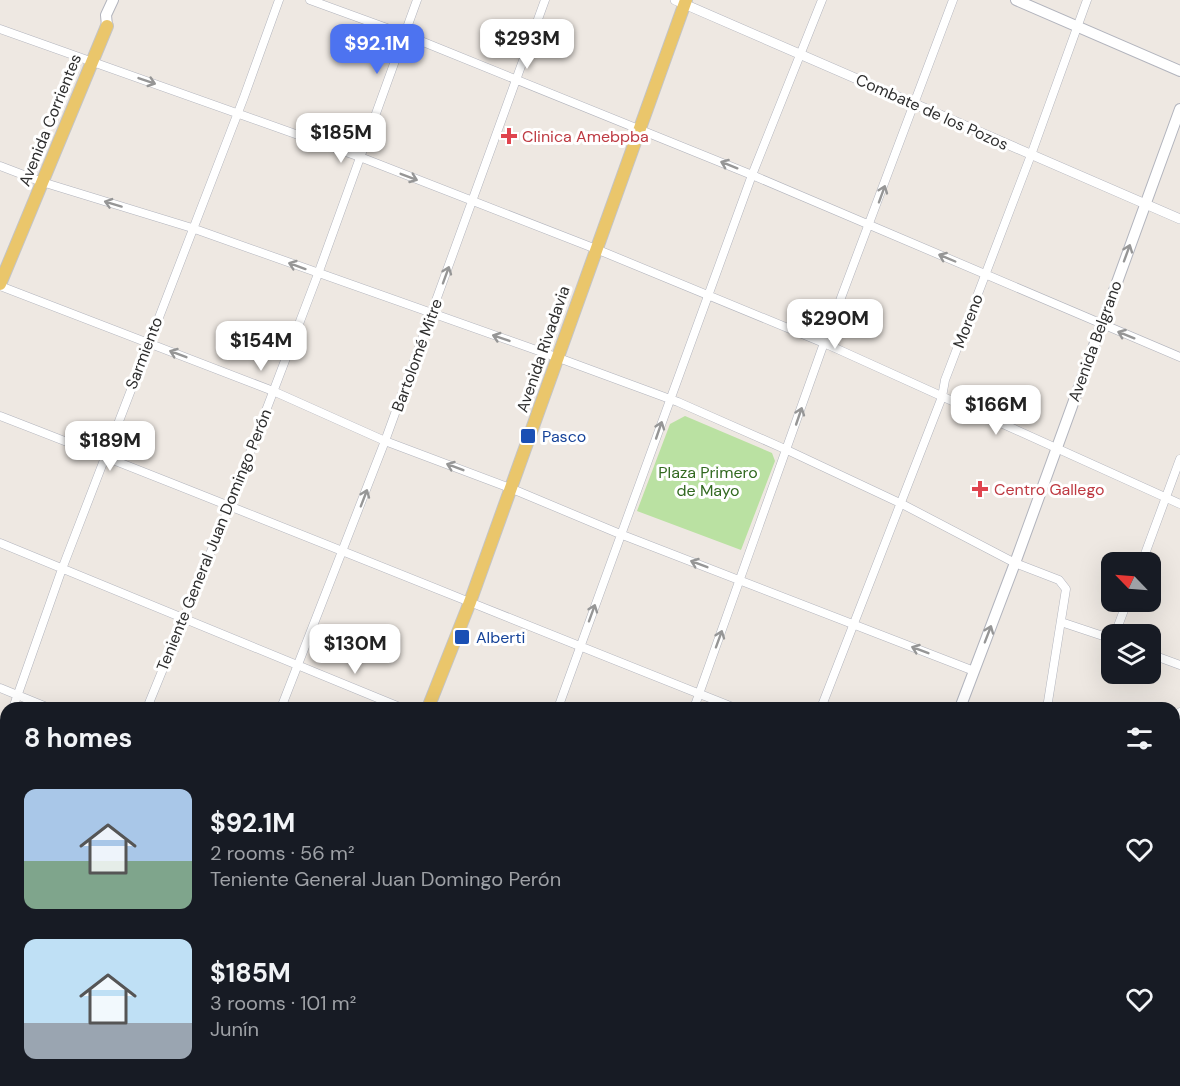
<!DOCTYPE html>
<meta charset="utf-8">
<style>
body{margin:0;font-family:"DM Sans",sans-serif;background:#242831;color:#f1f3f6;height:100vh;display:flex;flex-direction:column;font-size:22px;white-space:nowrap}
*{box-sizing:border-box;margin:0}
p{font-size:20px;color:#9ea1a6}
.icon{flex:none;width:33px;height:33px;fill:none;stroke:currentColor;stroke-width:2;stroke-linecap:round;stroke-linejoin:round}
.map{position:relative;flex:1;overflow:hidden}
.side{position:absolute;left:0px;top:702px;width:1180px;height:384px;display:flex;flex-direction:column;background:#171b24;border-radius:18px 18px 0 0;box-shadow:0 6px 24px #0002}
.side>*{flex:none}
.needle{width:39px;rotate:295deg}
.buttons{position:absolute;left:1101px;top:552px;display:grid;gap:12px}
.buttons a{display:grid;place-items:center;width:60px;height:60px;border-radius:12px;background:#171b24;box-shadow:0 6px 24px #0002;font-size:30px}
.price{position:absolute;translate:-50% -51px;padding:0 14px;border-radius:12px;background:#fff;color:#222;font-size:20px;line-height:39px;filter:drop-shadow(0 2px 3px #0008)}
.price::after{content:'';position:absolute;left:50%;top:36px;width:18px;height:14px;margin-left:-9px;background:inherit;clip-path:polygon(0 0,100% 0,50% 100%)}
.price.selected{background:#4d73f0;color:#fff}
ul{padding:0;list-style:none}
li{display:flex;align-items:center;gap:18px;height:150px;padding:0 24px}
li span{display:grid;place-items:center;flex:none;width:168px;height:120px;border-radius:12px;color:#555}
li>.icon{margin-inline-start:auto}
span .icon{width:72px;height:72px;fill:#fffc;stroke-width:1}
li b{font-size:26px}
h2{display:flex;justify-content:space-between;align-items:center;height:72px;padding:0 24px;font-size:26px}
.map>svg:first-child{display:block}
.green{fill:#bae1a2}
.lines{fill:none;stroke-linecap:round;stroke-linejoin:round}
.minor-casing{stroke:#b2b4bd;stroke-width:9}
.tertiary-casing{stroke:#b2b4bd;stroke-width:10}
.secondary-casing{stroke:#b2b4bd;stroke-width:12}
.primary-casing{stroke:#c4c4c4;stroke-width:14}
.minor{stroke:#fff;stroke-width:8}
.tertiary{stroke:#fff;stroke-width:9}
.secondary{stroke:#fff;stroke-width:10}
.primary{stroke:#eac66b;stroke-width:12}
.oneway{stroke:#969696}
.health-dot{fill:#e0444e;stroke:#fff;stroke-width:2}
.transit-dot{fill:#1a4fb4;stroke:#fff;stroke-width:2}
.labels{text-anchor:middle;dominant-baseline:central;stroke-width:6;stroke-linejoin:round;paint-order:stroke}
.street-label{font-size:16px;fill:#2e2e2e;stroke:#fff}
.health-label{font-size:16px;fill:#be3a42;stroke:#fff;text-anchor:start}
.transit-label{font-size:16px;fill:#164399;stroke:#fff;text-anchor:start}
.park-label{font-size:16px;fill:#326920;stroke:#fff}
</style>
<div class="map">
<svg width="1180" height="1086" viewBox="0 0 1180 1086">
<rect width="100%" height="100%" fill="#eee8e2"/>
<path class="green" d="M685,416l87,37 3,8 -34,89 -104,-39 33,-87z
M178,1080h90l1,6h-93z"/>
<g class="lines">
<g class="minor-casing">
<path id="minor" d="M310,0l96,35 346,140 428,182
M0,29l360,128 236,92 228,94 356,161
M0,166l42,16 150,46 364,129 122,45 109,48 115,54 113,59 44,17 7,9 -19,119
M0,286l273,105 112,50 125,47 110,46 354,137
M0,416c246,95 490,195 735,292
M0,543l402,165
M1142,562l38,-103
M1061,622l51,17
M1115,634l12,-32
M1150,654l30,11
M0,688l49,20
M13,708l49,-139 182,-472 35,-97
M147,708l83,-203 88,-231 99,-274
M281,708l104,-267 160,-441
M558,708l194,-533 70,-175
M694,708l130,-365 129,-343
M821,708l121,-311 3,-17 86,-225 56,-155
M1174,729l6,-17
M0,744l6,-16
M0,799l6,3
M1174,799l6,2
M1174,903l6,3
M1174,995l6,2
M707,1080l19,6
M1002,1080l18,6
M7,1086l2,-6
M415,1086l2,-6
M551,1086l2,-6
M671,1086l3,-6
M926,1086l1,-6
M1069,1086l1,-6"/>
</g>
<g class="tertiary-casing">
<path id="tertiary" d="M675,0l505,219"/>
</g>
<g class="secondary-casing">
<path id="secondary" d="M1016,0l164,71
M107,26l-1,-11 7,-15
M960,708l55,-145 165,-454
M0,938l6,4
M335,1080l13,6
M142,1086l2,-6
M812,1086l2,-6"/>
</g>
<g class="primary-casing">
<path id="primary" d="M0,284l107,-258
M428,708l42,-106 216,-602
M283,1086l2,-6"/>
</g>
<use href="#minor" class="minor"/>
<use href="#tertiary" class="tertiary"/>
<use href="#secondary" class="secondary"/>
<use href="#primary" class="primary"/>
</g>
<defs><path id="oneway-shaft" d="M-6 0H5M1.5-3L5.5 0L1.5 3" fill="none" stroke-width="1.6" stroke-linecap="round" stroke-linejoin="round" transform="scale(1.5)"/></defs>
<g class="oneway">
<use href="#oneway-shaft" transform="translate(147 81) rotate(19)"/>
<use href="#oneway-shaft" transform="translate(729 165) rotate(-158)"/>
<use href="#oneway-shaft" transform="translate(409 177) rotate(21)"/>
<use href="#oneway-shaft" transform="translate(882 194) rotate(-70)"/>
<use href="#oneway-shaft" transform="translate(113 204) rotate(-163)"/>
<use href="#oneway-shaft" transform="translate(1127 253) rotate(-70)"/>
<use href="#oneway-shaft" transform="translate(947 258) rotate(-157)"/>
<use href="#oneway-shaft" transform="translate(297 266) rotate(-160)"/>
<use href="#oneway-shaft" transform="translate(446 275) rotate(-70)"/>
<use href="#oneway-shaft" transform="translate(1126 335) rotate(-158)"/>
<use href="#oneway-shaft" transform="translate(501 338) rotate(-161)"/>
<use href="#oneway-shaft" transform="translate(178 354) rotate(-159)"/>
<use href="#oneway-shaft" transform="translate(799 416) rotate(-71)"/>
<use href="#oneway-shaft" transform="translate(659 430) rotate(-71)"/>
<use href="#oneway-shaft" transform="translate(455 467) rotate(-159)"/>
<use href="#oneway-shaft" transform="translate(364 498) rotate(-69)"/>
<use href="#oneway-shaft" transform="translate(699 564) rotate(-159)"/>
<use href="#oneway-shaft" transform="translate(592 613) rotate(-70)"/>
<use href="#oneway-shaft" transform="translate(988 634) rotate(-69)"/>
<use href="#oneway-shaft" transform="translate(719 639) rotate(-70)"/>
<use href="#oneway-shaft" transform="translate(920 650) rotate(-159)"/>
</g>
<g class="health-dot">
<path d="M506 127h6v6h6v6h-6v6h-6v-6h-6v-6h6z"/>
<path d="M977 480h6v6h6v6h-6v6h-6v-6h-6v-6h6z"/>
</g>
<g class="transit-dot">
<rect x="520" y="428" width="16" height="16" rx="3"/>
<rect x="454" y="629" width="16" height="16" rx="3"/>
</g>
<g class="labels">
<g class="street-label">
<text transform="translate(932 112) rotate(24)">Combate de los Pozos</text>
<text transform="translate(50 120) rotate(-68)">Avenida Corrientes</text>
<text transform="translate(968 321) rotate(-69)">Moreno</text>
<text transform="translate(1095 341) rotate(-70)">Avenida Belgrano</text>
<text transform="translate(543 349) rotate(-71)">Avenida Rivadavia</text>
<text transform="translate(144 353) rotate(-69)">Sarmiento</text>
<text transform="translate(417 355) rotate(-70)">Bartolomé Mitre</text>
<text transform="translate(214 540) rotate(-68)">Teniente General Juan Domingo Perón</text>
</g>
<g class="health-label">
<text x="522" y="136">Clinica Amebpba</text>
<text x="994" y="489">Centro Gallego</text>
</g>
<g class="transit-label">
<text x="542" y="436">Pasco</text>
<text x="476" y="637">Alberti</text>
</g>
<g class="park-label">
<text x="708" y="472">Plaza Primero<tspan x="708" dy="18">de Mayo</tspan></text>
</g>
</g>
</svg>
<div class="buttons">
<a><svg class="needle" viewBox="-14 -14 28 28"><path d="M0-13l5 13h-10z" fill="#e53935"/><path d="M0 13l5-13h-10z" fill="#9ea1a6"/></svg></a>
<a><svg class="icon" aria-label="layers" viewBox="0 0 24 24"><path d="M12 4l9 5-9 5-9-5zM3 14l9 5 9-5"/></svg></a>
</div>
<b class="price" style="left:527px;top:70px">$293M</b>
<b class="price selected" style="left:377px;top:75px">$92.1M</b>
<b class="price" style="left:341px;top:164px">$185M</b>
<b class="price" style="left:835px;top:350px">$290M</b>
<b class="price" style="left:261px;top:372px">$154M</b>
<b class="price" style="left:996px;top:436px">$166M</b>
<b class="price" style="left:110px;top:472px">$189M</b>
<b class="price" style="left:355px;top:675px">$130M</b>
<section class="side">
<h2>8 homes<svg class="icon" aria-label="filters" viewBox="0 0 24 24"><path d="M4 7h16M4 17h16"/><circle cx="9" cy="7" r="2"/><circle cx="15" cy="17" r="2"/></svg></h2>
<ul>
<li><span style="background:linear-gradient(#a9c7e8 60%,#7fa58c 0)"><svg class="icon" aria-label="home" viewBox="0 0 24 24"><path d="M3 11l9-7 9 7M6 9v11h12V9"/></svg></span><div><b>$92.1M</b><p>2 rooms · 56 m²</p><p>Teniente General Juan Domingo Perón</p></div><svg class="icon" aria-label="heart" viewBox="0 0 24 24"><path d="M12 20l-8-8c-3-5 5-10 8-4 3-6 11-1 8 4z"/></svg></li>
<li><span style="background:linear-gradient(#bfe0f5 70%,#9aa5b1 0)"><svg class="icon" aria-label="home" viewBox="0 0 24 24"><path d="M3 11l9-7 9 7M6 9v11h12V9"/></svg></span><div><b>$185M</b><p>3 rooms · 101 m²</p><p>Junín</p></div><svg class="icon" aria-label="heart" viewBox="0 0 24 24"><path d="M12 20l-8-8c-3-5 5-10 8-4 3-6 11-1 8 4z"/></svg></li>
</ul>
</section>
</div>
